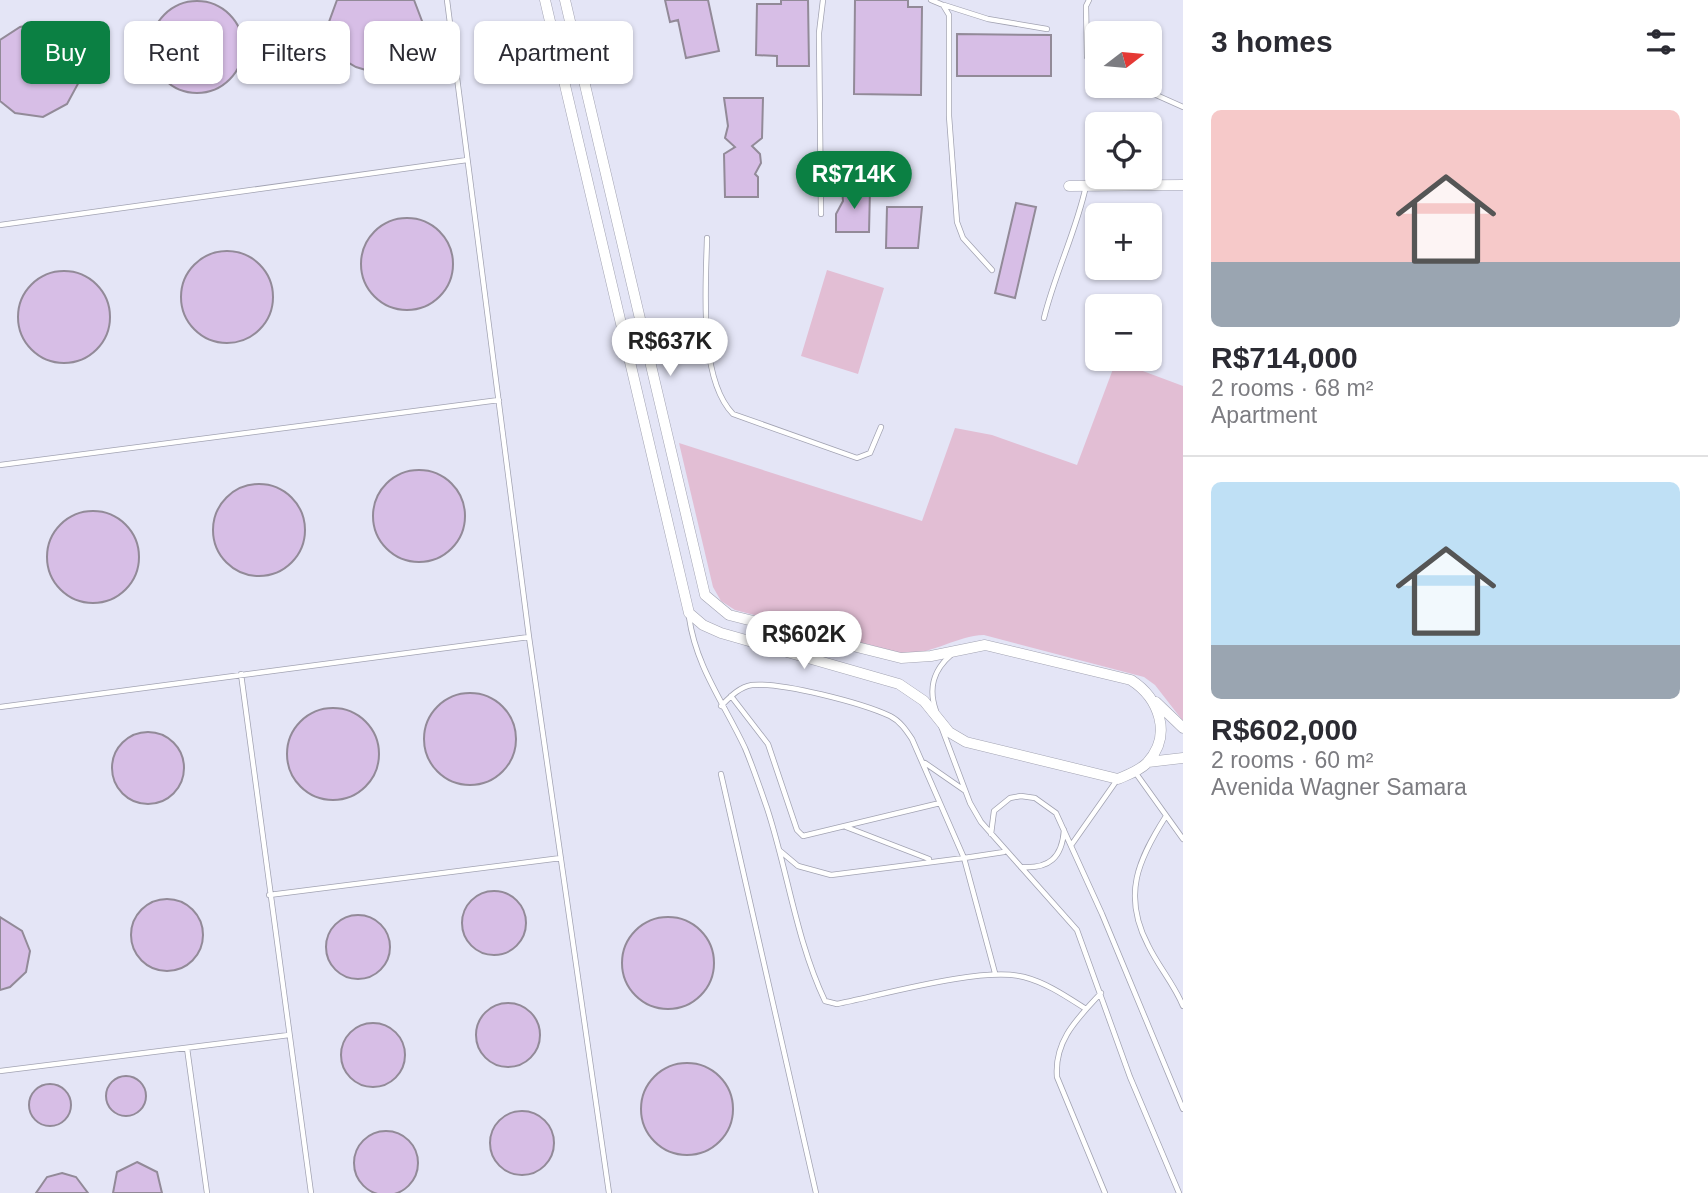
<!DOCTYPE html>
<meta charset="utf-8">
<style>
body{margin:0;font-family:Arial,sans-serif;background:#f7f7f7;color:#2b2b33;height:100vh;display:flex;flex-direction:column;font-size:26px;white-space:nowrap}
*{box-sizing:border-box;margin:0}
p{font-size:23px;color:#7c7c81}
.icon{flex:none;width:38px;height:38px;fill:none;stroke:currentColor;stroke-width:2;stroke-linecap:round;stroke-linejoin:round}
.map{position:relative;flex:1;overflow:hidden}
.side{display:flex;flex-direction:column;background:#fff;width:525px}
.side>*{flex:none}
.guide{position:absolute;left:21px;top:21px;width:665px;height:63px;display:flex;gap:14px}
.needle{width:46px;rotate:74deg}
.controls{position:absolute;left:1085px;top:21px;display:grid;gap:14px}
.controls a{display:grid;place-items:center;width:77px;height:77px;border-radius:10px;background:#fff;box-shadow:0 2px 5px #0004;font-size:35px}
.price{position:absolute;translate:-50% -60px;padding:0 16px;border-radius:24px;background:#fff;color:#222;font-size:23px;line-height:46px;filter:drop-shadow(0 2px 4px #0008)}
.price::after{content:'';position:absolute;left:50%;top:42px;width:21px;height:16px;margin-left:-10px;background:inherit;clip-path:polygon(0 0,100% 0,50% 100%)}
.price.selected{background:#0b8043;color:#fff}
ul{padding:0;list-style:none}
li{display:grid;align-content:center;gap:14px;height:371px;padding:0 28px}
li+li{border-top:2px solid #e1e1e2}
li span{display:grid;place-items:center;height:217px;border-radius:10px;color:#555}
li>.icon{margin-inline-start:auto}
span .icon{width:126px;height:126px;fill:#fffc;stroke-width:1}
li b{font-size:30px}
h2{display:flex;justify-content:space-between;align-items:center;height:84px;padding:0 28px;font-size:30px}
.pill{padding:0 24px;border-radius:10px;background:#fff;box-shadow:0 2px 5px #0004;font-size:24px;line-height:63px}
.pill.selected{background:#0b8043;color:#fff}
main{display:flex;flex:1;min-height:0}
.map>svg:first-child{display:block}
.green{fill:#e2bed4}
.building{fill:#d7bee6;stroke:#928a98;stroke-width:2}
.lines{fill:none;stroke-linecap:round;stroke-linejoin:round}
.service-casing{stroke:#a2a3b2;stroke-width:6}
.minor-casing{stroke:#a2a3b2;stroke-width:11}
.service{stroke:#fff;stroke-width:4.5}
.minor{stroke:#fff;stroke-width:10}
</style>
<main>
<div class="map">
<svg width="1183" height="1193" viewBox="0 0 1183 1193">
<rect width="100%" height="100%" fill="#e4e5f6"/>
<path class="green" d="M827,270l57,18 -26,86 -57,-18z
M1116,361l67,25v335l-28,-36 -11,-8 -160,-42c-28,1 -48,18 -79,19l-170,-44 -14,-9 -8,-14 -34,-144 243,78 33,-93 37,7 85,30z"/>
<path class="building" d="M337,0h77l8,21 -6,27 -20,19 -27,4 -13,-4 -12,-7 -14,-24 -1,-14z
M665,0h43l11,51 -33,7 -8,-38 -8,2z
M781,0h27l1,66h-32v-10l-21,-1 1,-51h24z
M855,0h53v7h14l-1,88 -67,-1z
M151 47a46 46 0 1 1 92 0a46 46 0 1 1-92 0Z
M34,24l14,2 22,15 11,25 -1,14 -13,24 -24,13 -28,-4 -15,-12v-61l20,-13z
M957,34l94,1v41h-94z
M724,98h39l-1,40 -10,8 8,8 1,9 -6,11 3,3v20h-33l-1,-43 11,-7 -10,-9 3,-12z
M842,189h28l-1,43h-33v-18l7,-13z
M1016,203l20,4 -21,91 -20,-5z
M887,207h35l-4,41h-32z
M361 264a46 46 0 1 1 92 0a46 46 0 1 1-92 0Z
M181 297a46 46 0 1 1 92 0a46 46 0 1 1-92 0Z
M18 317a46 46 0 1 1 92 0a46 46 0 1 1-92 0Z
M373 516a46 46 0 1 1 92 0a46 46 0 1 1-92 0Z
M213 530a46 46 0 1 1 92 0a46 46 0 1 1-92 0Z
M47 557a46 46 0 1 1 92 0a46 46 0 1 1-92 0Z
M424 739a46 46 0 1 1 92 0a46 46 0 1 1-92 0Z
M287 754a46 46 0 1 1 92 0a46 46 0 1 1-92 0Z
M112 768a36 36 0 1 1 72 0a36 36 0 1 1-72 0Z
M462 923a32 32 0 1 1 64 0a32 32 0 1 1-64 0Z
M131 935a36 36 0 1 1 72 0a36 36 0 1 1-72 0Z
M326 947a32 32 0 1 1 64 0a32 32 0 1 1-64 0Z
M622 963a46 46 0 1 1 92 0a46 46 0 1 1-92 0Z
M0,917l22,14 8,20 -4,21 -16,15 -10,3z
M476 1035a32 32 0 1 1 64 0a32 32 0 1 1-64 0Z
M341 1055a32 32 0 1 1 64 0a32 32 0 1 1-64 0Z
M641 1109a46 46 0 1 1 92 0a46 46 0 1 1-92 0Z
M106 1096a20 20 0 1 1 40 0a20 20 0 1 1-40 0Z
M29 1105a21 21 0 1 1 42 0a21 21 0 1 1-42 0Z
M490 1143a32 32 0 1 1 64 0a32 32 0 1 1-64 0Z
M354 1163a32 32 0 1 1 64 0a32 32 0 1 1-64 0Z
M137,1162l20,10 5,21h-49l4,-21z
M62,1173l14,4 12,16h-52l11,-16z"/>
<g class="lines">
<g class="service-casing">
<path id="service" d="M447,0l82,637 80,556
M931,0l12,5 6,10v101l8,106 6,16 29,32
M1089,0l-3,6 1,51 10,12
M944,5l44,14 59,10
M1136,86l47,21
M821,214l-2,-181 4,-33
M0,225l467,-65
M707,238c-1,47 -9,140 26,176l124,44 13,-5 11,-26
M1044,318c11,-45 32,-86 42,-132
M0,465l499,-65
M689,617c7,50 35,86 56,131 8,19 15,40 22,60 21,64 29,132 58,193l12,3c45,-9 146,-38 187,-27 23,6 43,20 62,32
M241,674l70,519
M731,696l37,48 29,86 6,6 137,-33
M721,706c9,-9 18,-19 31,-21 30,-3 110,18 138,31 10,5 16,14 22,23l52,119 -133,17 -33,-9 -19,-16
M0,707l529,-70
M936,711c-8,-23 -3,-41 16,-57
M941,726l29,77 11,19 96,108 53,147 49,116
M925,763l39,27
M1135,772l48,67
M721,774l95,419
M1166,816c-28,44 -44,79 -18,129 10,21 26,39 35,61
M846,827l83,32
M991,834l3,-23 16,-13 11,-2 14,2 21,15 46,101 81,195
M1072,844l45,-64
M1021,867c28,2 41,-9 43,-37
M269,895l292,-37
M995,973l-31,-115 40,-6
M1101,993c-23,25 -47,47 -44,84l48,116
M187,1048l20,145
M0,1071l289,-36"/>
</g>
<g class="minor-casing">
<path id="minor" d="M545,0l144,613 14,12 18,8 178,51 25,17 25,31 17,10 152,37c9,-4 21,-8 29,-16 26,-28 12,-65 -16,-83l-146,-35 -54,11 -30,2 -172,-43 -24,-20 -140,-595
M1069,186l114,-1
M1156,702l27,26
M1148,762l35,-4"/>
</g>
<use href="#service" class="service"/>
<use href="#minor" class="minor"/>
</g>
</svg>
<div class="controls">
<a><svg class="needle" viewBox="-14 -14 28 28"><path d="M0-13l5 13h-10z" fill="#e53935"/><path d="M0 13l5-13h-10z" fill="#7c7c81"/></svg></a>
<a><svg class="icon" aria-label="locate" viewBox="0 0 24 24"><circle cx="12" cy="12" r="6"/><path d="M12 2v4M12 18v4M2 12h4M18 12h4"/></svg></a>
<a>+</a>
<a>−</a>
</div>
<b class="price selected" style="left:854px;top:211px">R$714K</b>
<b class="price" style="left:670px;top:378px">R$637K</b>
<b class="price" style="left:804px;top:671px">R$602K</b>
<div class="guide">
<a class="pill selected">Buy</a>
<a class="pill">Rent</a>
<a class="pill">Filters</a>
<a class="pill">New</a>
<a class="pill">Apartment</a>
</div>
</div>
<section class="side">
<h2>3 homes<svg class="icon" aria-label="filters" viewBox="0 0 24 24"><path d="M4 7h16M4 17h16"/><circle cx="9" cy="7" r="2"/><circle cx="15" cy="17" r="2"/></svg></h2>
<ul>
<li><span style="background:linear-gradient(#f6c9c9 70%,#9aa5b1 0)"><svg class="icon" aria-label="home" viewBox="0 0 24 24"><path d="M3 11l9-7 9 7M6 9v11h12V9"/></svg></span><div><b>R$714,000</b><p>2 rooms · 68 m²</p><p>Apartment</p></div></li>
<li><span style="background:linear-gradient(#bfe0f5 75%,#9aa5b1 0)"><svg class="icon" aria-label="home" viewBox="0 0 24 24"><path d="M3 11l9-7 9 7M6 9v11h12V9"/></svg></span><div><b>R$602,000</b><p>2 rooms · 60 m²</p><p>Avenida Wagner Samara</p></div></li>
</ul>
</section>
</main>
